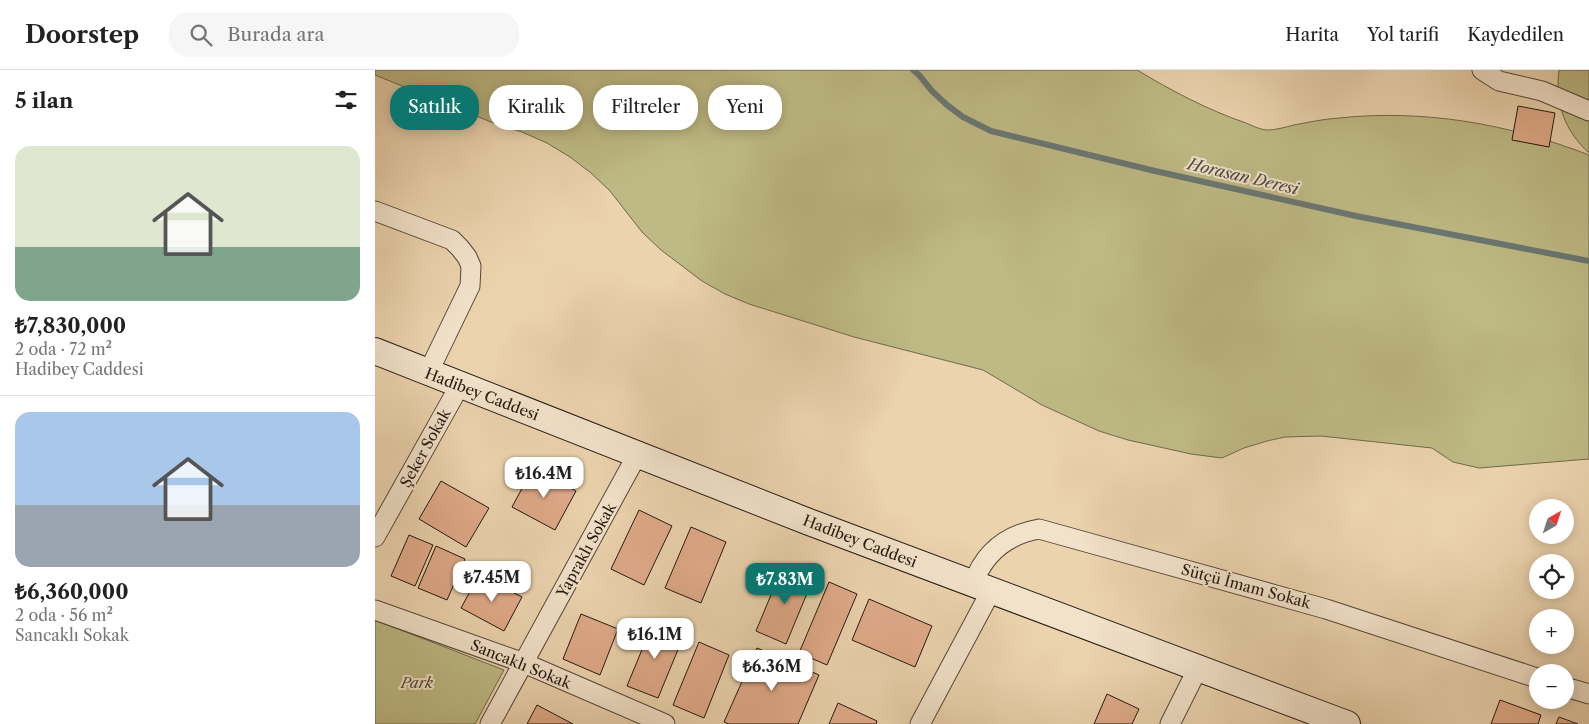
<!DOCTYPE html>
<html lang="tr">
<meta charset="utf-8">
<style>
body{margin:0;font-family:"Libre Caslon Text",serif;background:#f6f6f6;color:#222;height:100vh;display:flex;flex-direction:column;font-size:19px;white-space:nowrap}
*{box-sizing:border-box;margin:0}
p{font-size:16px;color:#767676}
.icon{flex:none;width:28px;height:28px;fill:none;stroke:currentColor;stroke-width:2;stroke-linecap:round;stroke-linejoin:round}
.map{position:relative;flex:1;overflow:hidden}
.drawer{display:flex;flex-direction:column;background:#fff;width:375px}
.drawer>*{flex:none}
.hud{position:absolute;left:15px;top:15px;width:475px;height:45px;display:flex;gap:10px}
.needle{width:32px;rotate:39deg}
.buttons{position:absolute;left:1154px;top:429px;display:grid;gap:10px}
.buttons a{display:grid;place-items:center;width:45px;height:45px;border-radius:50%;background:#fff;box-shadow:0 2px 12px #0003;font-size:25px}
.price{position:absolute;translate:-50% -42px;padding:0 11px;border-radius:10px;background:#fff;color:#222;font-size:16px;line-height:32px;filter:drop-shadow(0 1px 2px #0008)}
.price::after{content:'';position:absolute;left:50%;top:30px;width:15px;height:11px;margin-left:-8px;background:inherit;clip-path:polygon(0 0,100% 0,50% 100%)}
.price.selected{background:#0f766e;color:#fff}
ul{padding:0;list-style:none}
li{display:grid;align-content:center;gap:10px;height:265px;padding:0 15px}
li+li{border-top:1px solid #e0e0e0}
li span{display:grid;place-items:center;height:155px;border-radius:15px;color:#555}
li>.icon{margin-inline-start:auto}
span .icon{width:90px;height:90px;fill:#fffc;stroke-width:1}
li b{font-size:21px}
h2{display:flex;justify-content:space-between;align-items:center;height:60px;padding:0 15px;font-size:21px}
.pill{padding:0 18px;border-radius:20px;background:#fff;box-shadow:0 2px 12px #0003;font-size:18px;line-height:45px}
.pill.selected{background:#0f766e;color:#fff}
header{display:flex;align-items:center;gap:30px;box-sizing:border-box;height:70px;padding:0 25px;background:#fff;border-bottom:1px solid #e0e0e0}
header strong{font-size:24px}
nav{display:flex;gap:28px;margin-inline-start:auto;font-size:18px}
.search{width:350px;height:45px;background:#f6f6f6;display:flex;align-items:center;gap:12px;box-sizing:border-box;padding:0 18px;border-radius:20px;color:#767676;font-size:19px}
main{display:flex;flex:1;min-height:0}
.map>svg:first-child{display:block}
.green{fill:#beba85;stroke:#706a4b}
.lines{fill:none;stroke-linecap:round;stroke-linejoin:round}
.stream{stroke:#6a7772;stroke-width:6}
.building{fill:#e0aa8a;stroke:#231911}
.minor-casing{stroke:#554838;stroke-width:21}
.secondary-casing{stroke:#231911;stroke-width:28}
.minor{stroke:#f2e2ca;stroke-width:19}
.secondary{stroke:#f2e2ca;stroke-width:26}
.labels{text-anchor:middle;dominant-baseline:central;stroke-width:4;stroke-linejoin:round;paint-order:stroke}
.street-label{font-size:15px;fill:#231911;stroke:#f2e2ca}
.park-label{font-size:15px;font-style:italic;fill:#524934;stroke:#f2e2ca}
.water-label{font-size:16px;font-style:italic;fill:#474842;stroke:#f2e2ca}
</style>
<header>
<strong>Doorstep</strong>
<div class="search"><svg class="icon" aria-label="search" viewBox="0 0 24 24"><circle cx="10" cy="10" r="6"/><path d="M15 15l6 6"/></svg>Burada ara</div>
<nav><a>Harita</a><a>Yol tarifi</a><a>Kaydedilen</a></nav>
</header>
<main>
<section class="drawer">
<h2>5 ilan<svg class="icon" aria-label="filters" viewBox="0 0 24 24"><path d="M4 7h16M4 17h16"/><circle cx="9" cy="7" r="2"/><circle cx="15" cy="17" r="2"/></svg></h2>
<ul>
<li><span style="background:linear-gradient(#dfe7d0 65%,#7fa58c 0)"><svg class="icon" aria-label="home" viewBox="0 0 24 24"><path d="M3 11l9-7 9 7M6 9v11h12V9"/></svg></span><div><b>₺7,830,000</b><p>2 oda · 72 m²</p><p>Hadibey Caddesi</p></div></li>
<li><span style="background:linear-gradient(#a9c7e8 60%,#9aa5b1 0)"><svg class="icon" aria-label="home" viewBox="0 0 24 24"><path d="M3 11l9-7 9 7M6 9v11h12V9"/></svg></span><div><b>₺6,360,000</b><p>2 oda · 56 m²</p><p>Sancaklı Sokak</p></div></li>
</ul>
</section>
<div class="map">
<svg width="1214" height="654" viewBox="0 0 1214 654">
<rect width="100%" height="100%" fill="#ebd3ae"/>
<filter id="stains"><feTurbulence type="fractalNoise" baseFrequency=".004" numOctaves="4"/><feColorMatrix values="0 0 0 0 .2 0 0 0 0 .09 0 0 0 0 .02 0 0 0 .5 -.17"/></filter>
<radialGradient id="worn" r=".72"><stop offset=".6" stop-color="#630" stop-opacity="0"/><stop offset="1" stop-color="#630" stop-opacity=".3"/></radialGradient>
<path class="green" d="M0,0h762c35,21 71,40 109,53 7,3 15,7 22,7 8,0 18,-3 26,-5 15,-3 30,-6 45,-7 86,-9 170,6 250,37v304l-110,9 -26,-6 -21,-14 -111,-12 -36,1 -18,4 -23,7 -22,10 -31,-4 -63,-14 -29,-9 -57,-26 -59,-35 -129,-33 -105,-33 -24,-10 -23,-13 -41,-31 -19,-18 -32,-41 -19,-18 -21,-16 -23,-14 -25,-11 -26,-8 -121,-49z
M1184,0h30v83c-25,-23 -34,-50 -30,-83z
M0,550l129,50 -29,54h-100z"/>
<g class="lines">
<path class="stream" d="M538,0l6,5 13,16 15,14 16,12 28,14 164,40 201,45 233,45"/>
</g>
<path class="building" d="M1143,36l37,7 -6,34 -37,-7z
M158,398l43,23 -21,39 -43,-23z
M66,411l48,27 -23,39 -47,-28z
M264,440l33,16 -28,59 -33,-16z
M316,457l35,15 -25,61 -36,-15z
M34,465l24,10 -18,41 -24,-10z
M61,476l29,13 -18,41 -29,-12z
M408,496l30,13 -27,65 -30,-13z
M104,505l43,22 -18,34 -43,-23z
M454,512l28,12 -30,71 -28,-12z
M494,529l63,27 -17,41 -63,-27z
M206,544l37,15 -18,46 -37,-16z
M278,553l31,12 -26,63 -31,-12z
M324,572l30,13 -25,63 -31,-13z
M382,578l62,27 -21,49h-69l-5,-2z
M732,624l32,15 -7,15h-38z
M1125,630l41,15 -3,9h-47z
M463,633l39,18 -1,3h-47z
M162,635l36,19h-46z
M1184,647l19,7h-22z"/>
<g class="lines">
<g class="minor-casing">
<path id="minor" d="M1107,0l17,11 43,10 47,20
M0,141l77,29 8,8 7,9 4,9 -1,20 -42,87
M0,467l85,-152
M598,514c11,-31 33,-49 66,-55l287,80 211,69
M0,540l149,53 141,61
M1190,617l24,7
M115,654l147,-269
M545,654l71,-133
M795,654l28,-56"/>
</g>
<g class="secondary-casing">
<path id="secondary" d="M0,281l434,171 538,202"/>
</g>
<use href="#minor" class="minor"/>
<use href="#secondary" class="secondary"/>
</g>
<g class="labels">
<g class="street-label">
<text transform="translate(107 324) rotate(21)">Hadibey Caddesi</text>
<text transform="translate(50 378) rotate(-61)">Şeker Sokak</text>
<text transform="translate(485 471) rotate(21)">Hadibey Caddesi</text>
<text transform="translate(211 480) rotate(-61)">Yapraklı Sokak</text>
<text transform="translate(871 516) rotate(15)">Sütçü İmam Sokak</text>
<text transform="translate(146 594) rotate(22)">Sancaklı Sokak</text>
</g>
<g class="park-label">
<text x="42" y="612">Park</text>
</g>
<g class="water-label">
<text transform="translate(868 106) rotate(13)">Horasan Deresi</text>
</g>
</g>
<rect width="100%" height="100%" filter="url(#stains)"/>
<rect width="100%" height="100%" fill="url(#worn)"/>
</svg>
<div class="buttons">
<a><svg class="needle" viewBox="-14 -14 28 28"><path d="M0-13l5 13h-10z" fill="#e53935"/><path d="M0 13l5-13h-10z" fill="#767676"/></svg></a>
<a><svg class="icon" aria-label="locate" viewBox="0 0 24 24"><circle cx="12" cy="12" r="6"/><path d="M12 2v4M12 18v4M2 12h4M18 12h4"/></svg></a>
<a>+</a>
<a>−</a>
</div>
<b class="price" style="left:169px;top:429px">₺16.4M</b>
<b class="price" style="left:117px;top:533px">₺7.45M</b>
<b class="price selected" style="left:410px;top:535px">₺7.83M</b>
<b class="price" style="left:280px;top:590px">₺16.1M</b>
<b class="price" style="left:397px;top:622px">₺6.36M</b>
<div class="hud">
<a class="pill selected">Satılık</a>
<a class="pill">Kiralık</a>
<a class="pill">Filtreler</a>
<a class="pill">Yeni</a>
</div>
</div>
</main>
